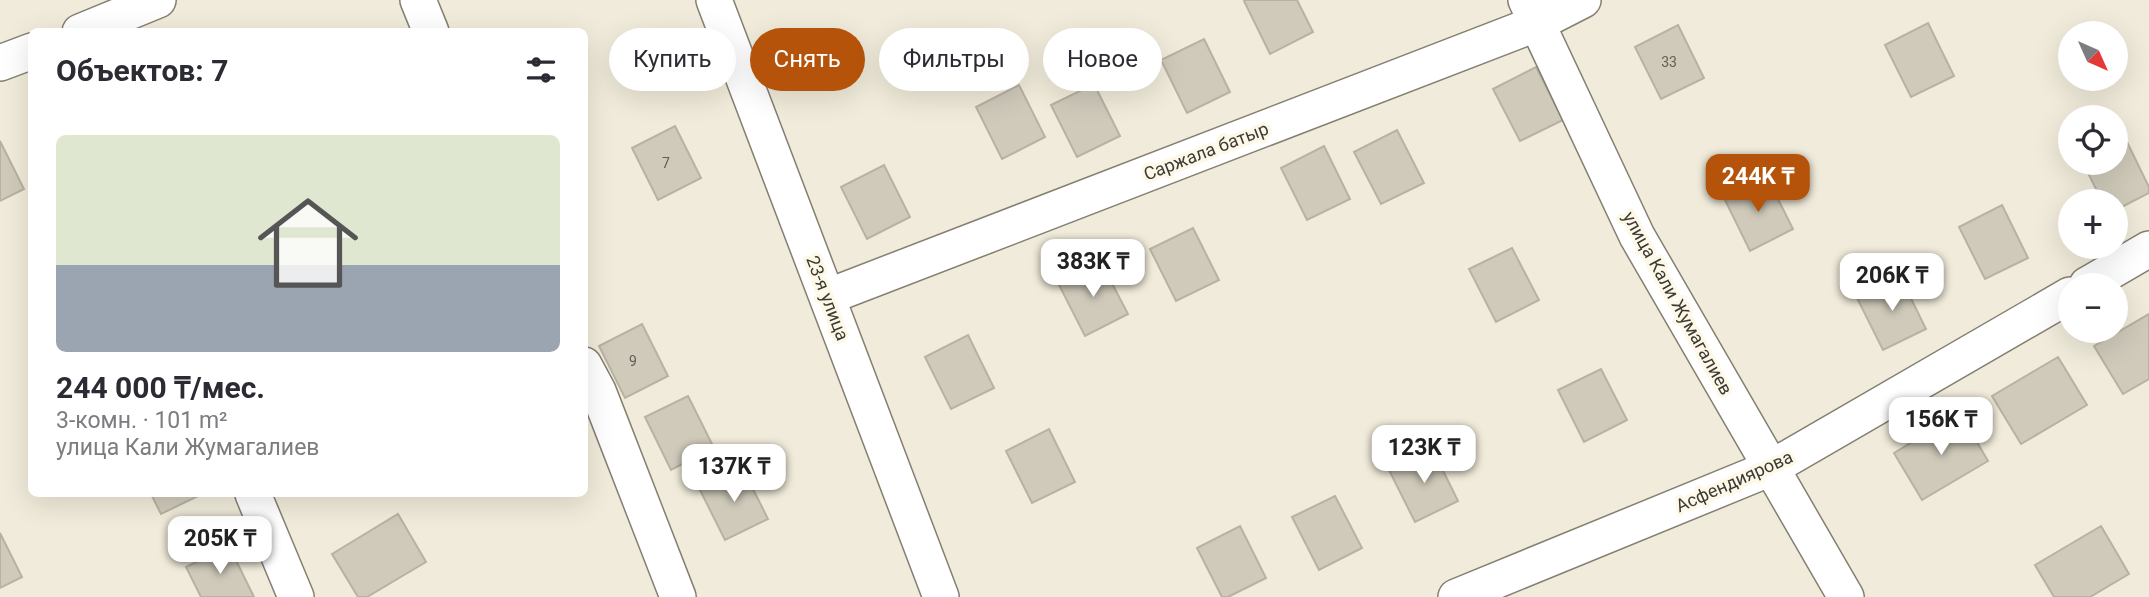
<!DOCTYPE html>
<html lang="ru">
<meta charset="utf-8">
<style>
body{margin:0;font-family:Roboto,sans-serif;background:#f7f7f7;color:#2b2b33;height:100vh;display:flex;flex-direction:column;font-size:26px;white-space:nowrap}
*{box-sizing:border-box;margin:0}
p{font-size:23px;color:#7c7c81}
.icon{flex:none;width:38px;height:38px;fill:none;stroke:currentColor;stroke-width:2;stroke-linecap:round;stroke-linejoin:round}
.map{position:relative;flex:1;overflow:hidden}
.panel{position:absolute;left:28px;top:28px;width:560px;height:469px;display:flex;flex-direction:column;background:#fff;border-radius:10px;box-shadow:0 7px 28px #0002}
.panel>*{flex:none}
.banner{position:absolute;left:609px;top:28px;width:665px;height:63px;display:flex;gap:14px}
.needle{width:46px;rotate:135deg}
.tools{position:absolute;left:2058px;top:21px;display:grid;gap:14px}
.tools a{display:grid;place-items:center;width:70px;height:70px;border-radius:50%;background:#fff;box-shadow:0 7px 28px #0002;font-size:35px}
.price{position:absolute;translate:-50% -60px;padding:0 16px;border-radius:14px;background:#fff;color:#222;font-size:23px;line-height:46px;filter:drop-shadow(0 2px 4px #0008)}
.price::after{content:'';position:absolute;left:50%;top:42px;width:21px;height:16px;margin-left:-10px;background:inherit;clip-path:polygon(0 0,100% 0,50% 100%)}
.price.on{background:#b45309;color:#fff}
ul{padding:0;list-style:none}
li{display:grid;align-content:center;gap:14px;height:371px;padding:0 28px}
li+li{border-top:2px solid #e1e1e2}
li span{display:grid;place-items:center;height:217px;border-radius:10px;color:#555}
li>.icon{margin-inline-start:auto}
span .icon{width:126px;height:126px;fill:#fffc;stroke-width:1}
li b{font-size:30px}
h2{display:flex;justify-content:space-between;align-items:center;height:84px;padding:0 28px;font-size:30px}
.pill{padding:0 24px;border-radius:32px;background:#fff;box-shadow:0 7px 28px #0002;font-size:24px;line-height:63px}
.pill.on{background:#b45309;color:#fff}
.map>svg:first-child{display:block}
.building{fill:#cfcaba;stroke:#b7b2a2;stroke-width:2}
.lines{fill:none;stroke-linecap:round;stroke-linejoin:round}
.street-casing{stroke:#847f71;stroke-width:38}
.street{stroke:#fff;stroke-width:35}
.labels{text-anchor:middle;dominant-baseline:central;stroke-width:7;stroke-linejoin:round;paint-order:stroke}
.number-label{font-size:14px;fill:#615e56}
.street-label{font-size:18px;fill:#3c3a34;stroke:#fdf8e7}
</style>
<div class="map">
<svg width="2149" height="597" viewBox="0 0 2149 597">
<rect width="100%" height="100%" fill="#f0ebda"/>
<path class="building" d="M1246,0h51l16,32 -43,22 -26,-53z
M1928,23l26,53 -43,21 -26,-52z
M1678,25l26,53 -43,21 -26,-52z
M1204,39l26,53 -43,21 -26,-53z
M1536,67l27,53 -43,21 -27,-52z
M1094,84l26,52 -43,21 -26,-52z
M1019,85l26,52 -43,22 -26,-52z
M675,126l26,52 -43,22 -26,-52z
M1397,130l27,53 -43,21 -27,-52z
M2126,140l23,47v6l-33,17v-9h-14l-19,-38h33v-18z
M0,141l24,48 -24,12z
M1324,146l26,53 -43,21 -26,-52z
M884,165l26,52 -43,22 -26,-52z
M1767,177l26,52 -43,22 -26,-53z
M2002,205l26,53 -43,21 -26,-52z
M1193,228l26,52 -43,21 -26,-52z
M1512,248l27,52 -43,22 -27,-53z
M1101,262l27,52 -43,22 -27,-53z
M1900,276l26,53 -43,21 -26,-52z
M2149,314v65l-26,15 -29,-48z
M642,324l26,52 -43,22 -26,-52z
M968,335l26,53 -43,21 -26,-52z
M2058,357l29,48 -66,39 -29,-48z
M1601,369l26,51 -43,22 -26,-52z
M688,396l26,52 -43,22 -26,-53z
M1960,413l28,48 -66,39 -28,-47z
M1049,429l26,53 -43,21 -26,-52z
M1432,448l26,53 -43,21 -26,-52z
M742,467l26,52 -43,21 -26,-52z
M151,494h51l-41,20z
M1335,496l27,52 -43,22 -27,-53z
M398,514l28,48 -59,35h-9l-26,-43z
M1240,526l26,52 -38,19h-6l-25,-49z
M2101,526l28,48 -39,23h-36l-19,-32z
M0,533l22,44 -22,11z
M229,546l25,51h-53l-15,-30z"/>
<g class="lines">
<g class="street-casing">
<path id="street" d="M418,0l13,32
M714,0l227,597
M1526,0l111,236 209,361
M80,32l78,-32
M0,63l32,-12
M2087,285l62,-36
M827,297l711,-274 45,-23
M584,365l14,26 80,206
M253,494l43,103
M1456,597l315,-129 299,-173"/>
</g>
<use href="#street" class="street"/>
</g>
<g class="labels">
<g class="number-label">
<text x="1669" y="62">33</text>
<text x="666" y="163">7</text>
<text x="633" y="361">9</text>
</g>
<g class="street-label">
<text transform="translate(1206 151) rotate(-21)">Саржала батыр</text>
<text transform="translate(828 298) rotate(69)">23-я улица</text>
<text transform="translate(1678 303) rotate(61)">улица Кали Жумагалиев</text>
<text transform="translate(1734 481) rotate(-24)">Асфендиярова</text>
</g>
</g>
</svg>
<div class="tools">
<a><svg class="needle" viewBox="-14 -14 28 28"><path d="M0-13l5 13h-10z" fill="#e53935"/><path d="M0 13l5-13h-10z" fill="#7c7c81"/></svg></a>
<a><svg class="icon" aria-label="locate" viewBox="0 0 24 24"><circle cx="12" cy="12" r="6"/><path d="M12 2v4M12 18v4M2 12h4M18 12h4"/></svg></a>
<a>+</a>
<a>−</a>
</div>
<b class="price on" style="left:1758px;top:214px">244K ₸</b>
<b class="price" style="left:1093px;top:299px">383K ₸</b>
<b class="price" style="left:1892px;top:313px">206K ₸</b>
<b class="price" style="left:1941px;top:457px">156K ₸</b>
<b class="price" style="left:1424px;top:485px">123K ₸</b>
<b class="price" style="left:734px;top:504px">137K ₸</b>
<b class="price" style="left:220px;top:576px">205K ₸</b>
<div class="banner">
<a class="pill">Купить</a>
<a class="pill on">Снять</a>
<a class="pill">Фильтры</a>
<a class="pill">Новое</a>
</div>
<section class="panel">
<h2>Объектов: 7<svg class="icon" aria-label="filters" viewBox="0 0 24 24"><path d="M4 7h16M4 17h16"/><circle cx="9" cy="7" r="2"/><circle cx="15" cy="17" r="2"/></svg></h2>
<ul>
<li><span style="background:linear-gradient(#dfe7d0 60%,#9aa5b1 0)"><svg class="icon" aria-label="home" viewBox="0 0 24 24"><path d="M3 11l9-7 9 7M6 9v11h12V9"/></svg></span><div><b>244 000 ₸/мес.</b><p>3-комн. · 101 m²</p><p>улица Кали Жумагалиев</p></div></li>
</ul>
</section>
</div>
